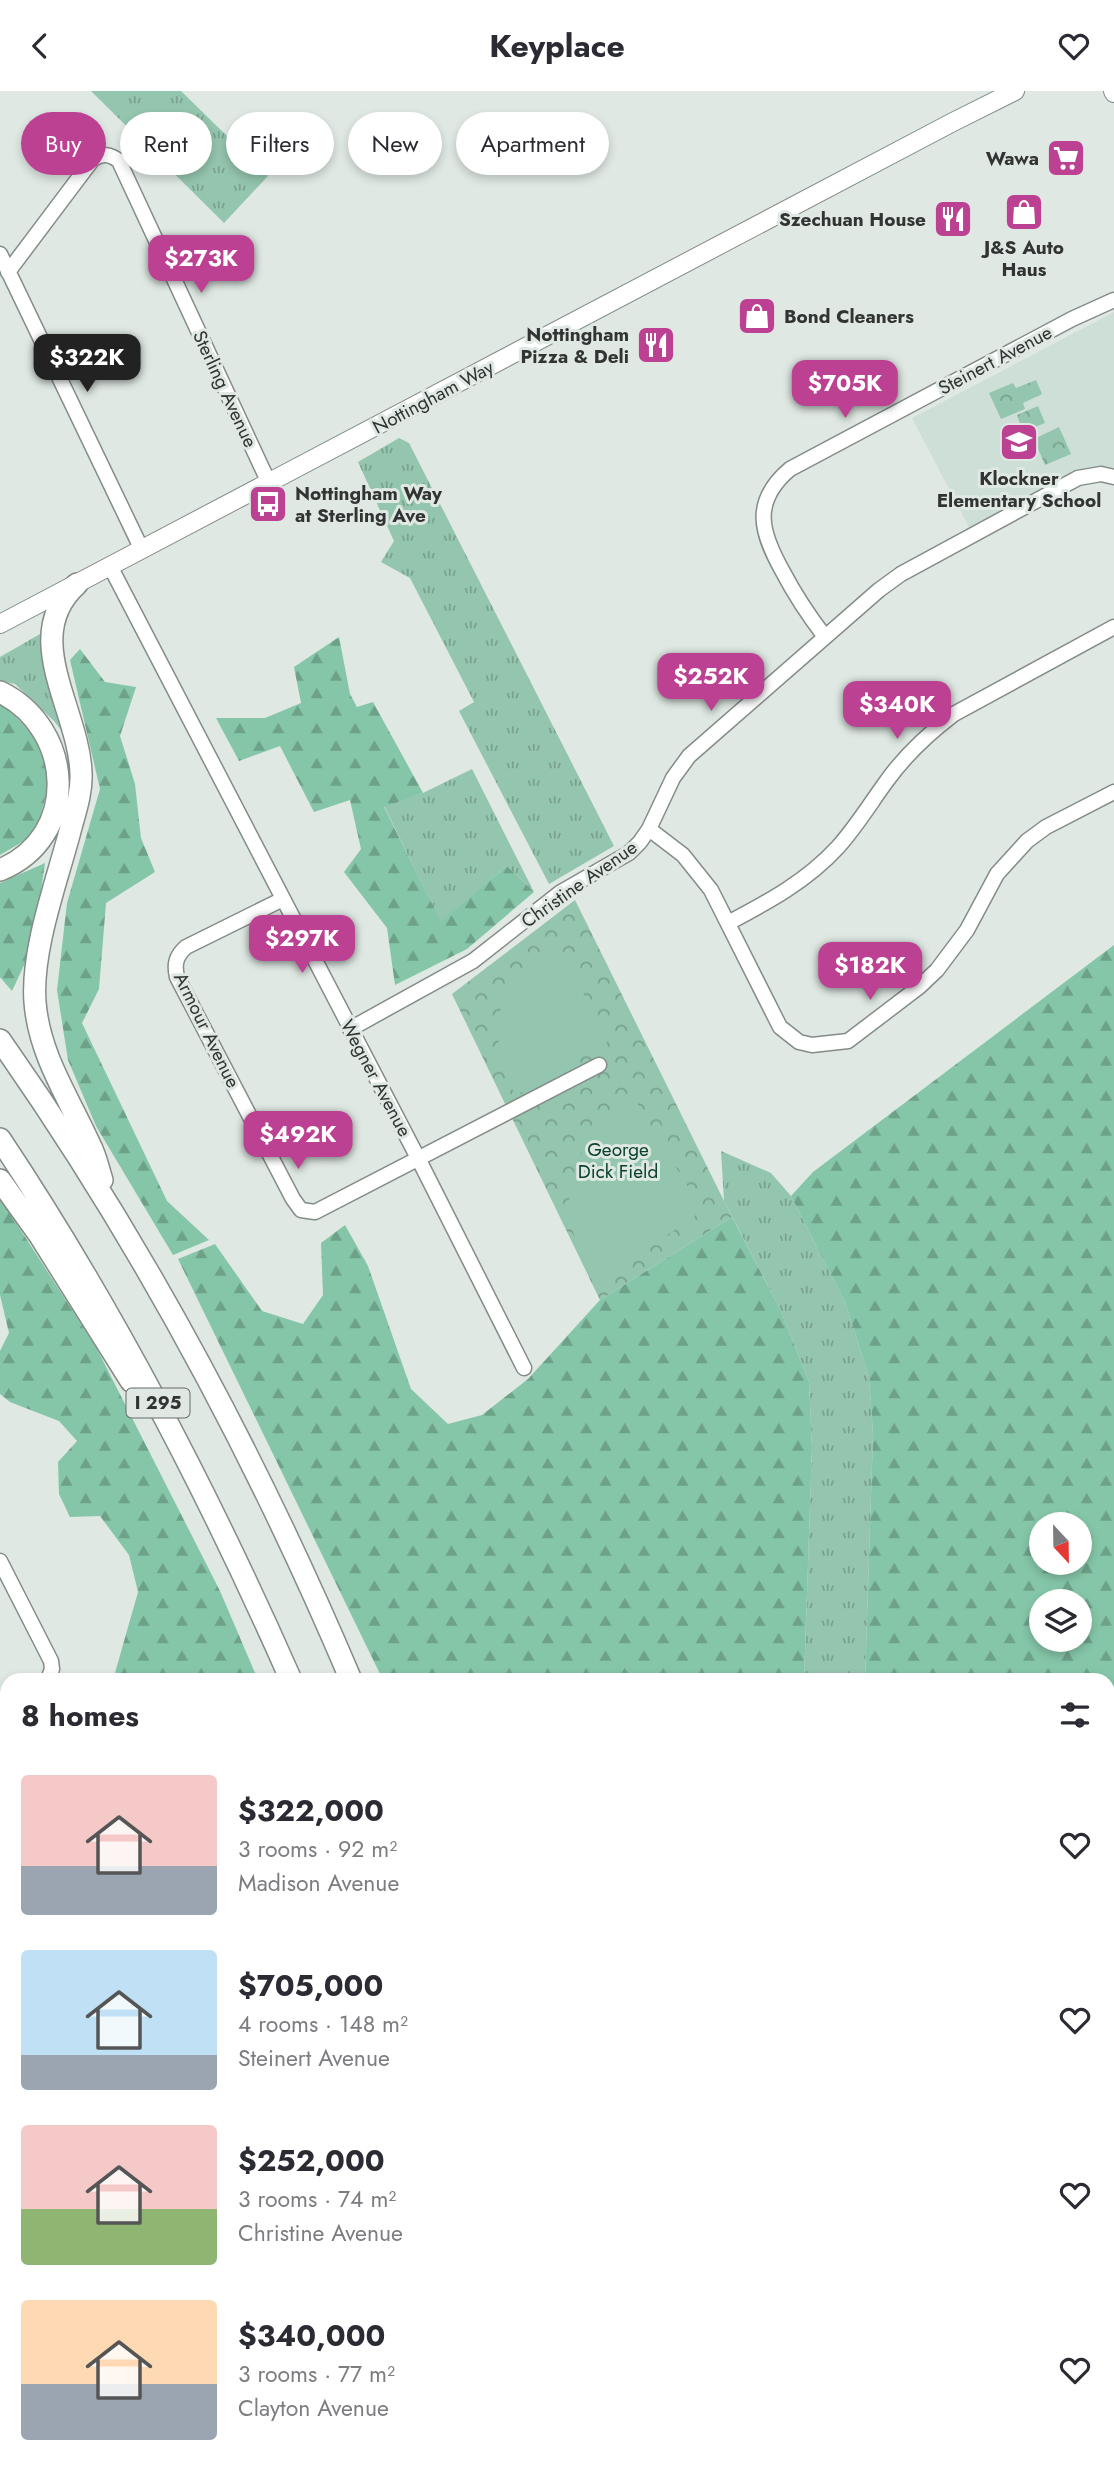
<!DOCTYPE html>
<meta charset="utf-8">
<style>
body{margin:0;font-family:Jost,sans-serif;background:#f2f2f3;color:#2b2b33;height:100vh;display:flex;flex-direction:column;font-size:26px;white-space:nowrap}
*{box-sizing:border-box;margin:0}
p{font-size:23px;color:#7c7c81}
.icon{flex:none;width:38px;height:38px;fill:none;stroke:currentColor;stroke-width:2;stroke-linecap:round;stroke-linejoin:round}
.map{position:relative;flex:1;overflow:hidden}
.panel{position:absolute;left:0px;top:1582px;width:1115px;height:798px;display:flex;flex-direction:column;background:#fff;border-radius:21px 21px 0 0;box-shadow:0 4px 10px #0003}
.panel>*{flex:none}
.guide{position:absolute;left:21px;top:21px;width:700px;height:63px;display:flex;gap:14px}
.needle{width:46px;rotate:158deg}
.controls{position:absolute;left:1029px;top:1421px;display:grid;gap:14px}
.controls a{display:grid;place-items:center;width:63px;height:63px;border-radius:50%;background:#fff;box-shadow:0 4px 10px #0003;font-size:35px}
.price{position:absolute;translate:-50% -60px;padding:0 16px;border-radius:14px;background:#bd4192;color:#fff;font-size:23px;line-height:46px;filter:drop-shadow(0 2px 4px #0008)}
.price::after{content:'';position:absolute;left:50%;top:42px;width:21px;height:16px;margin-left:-10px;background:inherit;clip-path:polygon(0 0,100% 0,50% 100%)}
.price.current{background:#222;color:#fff}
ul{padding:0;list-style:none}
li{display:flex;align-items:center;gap:21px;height:175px;padding:0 21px}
li span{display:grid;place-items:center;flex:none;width:196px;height:140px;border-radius:7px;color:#555}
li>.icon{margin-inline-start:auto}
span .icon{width:84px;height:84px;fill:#fffc;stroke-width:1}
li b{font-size:30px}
h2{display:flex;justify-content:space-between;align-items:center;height:84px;padding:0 21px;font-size:30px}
.chip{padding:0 24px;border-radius:32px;background:#fff;box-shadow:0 4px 10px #0003;font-size:24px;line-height:63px}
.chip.current{background:#bd4192;color:#fff}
header{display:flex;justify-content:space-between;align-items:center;height:91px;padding:0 21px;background:#fff;font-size:32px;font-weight:700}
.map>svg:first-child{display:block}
.built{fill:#cedfd7}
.grass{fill:url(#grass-tufts)}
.forest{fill:url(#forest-firs);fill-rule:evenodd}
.park{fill:url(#park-crowns)}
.garden{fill:#94c5ae}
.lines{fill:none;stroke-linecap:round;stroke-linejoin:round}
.minor-casing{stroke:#848c88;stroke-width:17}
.major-casing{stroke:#848c88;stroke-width:20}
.highway-casing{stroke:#848c88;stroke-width:24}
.minor{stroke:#fff;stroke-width:14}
.major{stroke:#fff;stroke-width:18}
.highway{stroke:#fff;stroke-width:21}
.highway-bridge-casing{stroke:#848c88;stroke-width:24;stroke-linecap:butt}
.highway-bridge{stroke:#fff;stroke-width:21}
.labels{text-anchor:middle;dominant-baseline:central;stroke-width:6;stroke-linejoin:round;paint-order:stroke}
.shield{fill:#dfe8e3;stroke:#656a68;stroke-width:2}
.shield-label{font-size:18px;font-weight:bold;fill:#313433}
.poi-label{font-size:19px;font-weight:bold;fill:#313433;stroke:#dfe8e3;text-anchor:end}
.street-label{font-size:19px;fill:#313433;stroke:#dfe8e3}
.park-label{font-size:19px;fill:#0a422e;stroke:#dfe8e3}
</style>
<header><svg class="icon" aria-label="back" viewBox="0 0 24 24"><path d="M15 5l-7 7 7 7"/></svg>Keyplace<svg class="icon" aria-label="heart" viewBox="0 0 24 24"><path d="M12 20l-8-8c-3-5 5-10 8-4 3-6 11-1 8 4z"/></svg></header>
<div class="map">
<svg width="1114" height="2380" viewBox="0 0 1114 2380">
<defs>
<pattern id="grass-tufts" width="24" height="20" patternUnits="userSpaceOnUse" patternTransform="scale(1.75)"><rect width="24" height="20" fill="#94c5ae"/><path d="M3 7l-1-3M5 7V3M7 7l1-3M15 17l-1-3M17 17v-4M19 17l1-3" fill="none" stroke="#79a18e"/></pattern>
<pattern id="forest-firs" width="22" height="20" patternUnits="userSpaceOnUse" patternTransform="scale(1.75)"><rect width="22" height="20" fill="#85c6a8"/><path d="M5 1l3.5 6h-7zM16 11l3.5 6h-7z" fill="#6da289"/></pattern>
<pattern id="park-crowns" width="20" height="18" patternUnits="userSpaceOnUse" patternTransform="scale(1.75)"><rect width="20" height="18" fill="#94c5ae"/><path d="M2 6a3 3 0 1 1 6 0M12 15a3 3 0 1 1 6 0" fill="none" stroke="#79a18e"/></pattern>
</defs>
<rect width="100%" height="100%" fill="#dfe8e3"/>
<path class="built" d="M1114,221v156l-6,-2 -21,3 -116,62 -59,-113z"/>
<path class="grass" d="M91,0h90l87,85 -44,47z
M399,347l10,5 205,403 -65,38 -90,-173 15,-9 -64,-124 -29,-16 13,-21 -36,-79z
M40,543l29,106 -15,-19 -39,-37 -15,-3v-24z
M472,678l62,123 -27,-26 -66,57 -57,-117 39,-13z
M721,1060l50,22 20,23 54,106 24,75 4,57 -8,246h-61l8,-232 -3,-66 -28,-71 -57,-110z
M732,2373h101l-1,7h-117z"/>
<path class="forest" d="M339,546l11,57 7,13 16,-5 50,91 -39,14 57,115 66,-56 27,26 -67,57 -72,36 -8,-57 -43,-56 17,-23 -11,-49 -36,12 -34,-66 -41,15 -23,-43h49l36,-15 -7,-36z
M80,558l25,33 31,5 -16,49 15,48 6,54 14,34 -49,31 -7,86 -17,34 85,178 42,39 -36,15 -77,-129 -28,-66 -11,-70 10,-87 33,-114 -30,-129z
M0,609l35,37 15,42 -14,55 -36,21z
M45,772l-12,83 -21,45 -12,-14v-94z
M1114,854v1434h-6v-699h-243l8,-246 -4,-57 -24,-75 -54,-106 22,-24zM1041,1433h39v39h-39zM1041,1510h39v39h-39z
M0,1107l96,149 124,244 38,89h-145l25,-88 -9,-37 -29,-39 -30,1 -11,-23 -1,-32 19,-21 -18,-20 -49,-19 -10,-8v-43l9,-18 -9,-38z
M732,1126l49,94 28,71 3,66 -8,232h-421l-205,-421 37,-15 47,67 41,13 20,-29 -2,-52 24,-18 23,41 43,123 37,35 34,-9 46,-36 72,-79z
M6,1773h1v97c-7,-30 -7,-68 -1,-97z
M378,2373h40l7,7h-49z"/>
<path class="park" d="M1036,289l6,14 -19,9 2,6 -24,10 -12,-26 24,-10 3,5z
M1038,315l7,17 -22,9 -6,-17z
M1059,336l12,27 -26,11 -11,-26z
M575,809l157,317 -132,83 -148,-306z"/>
<path class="garden" d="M553,853l56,92 -2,7 -92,53c-30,-71 -22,-104 38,-152z
M636,1010l63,104 -4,11 -96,66c-51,-62 -35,-144 37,-181z"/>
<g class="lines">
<g class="minor-casing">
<path id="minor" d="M0,163l142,296
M8,181l85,-113c10,-6 17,-5 26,2l150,322
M110,475l309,594 105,208
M825,546c-16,-21 -30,-42 -42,-65 -22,-39 -32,-70 7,-103l282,-150 42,-19
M649,738l34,26 28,35 69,137 19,15 13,3 36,-4 71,-54 18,-17 30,-40 30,-56 30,-33 19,-14 68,-35
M283,808l-97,48c-10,9 -12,17 -9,30l116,222 8,11 14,2 284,-147
M728,832c40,-21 79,-42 110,-76 18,-20 32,-43 48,-65 19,-27 42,-48 68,-68l160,-87
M350,938l123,-68 88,-69 68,-39 11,-11 9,-13 24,-51 16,-22 190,-166 22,-16 177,-96 23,-4 13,3
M0,1470l51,100 1,8 -4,11
M0,1623l7,-4
M0,2206l7,2
M559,2373l23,7"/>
</g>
<g class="major-casing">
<path id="major" d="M1113,0l1,2
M0,533l953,-502 62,-31"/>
</g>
<g class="highway-casing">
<path id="highway" d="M77,493c-58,52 2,125 4,189 1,20 -6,39 -11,58 -13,50 -39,119 -35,171 4,53 34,96 55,143 6,11 8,23 12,35
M0,601c74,36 81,145 0,178
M0,949c140,199 256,416 351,640
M0,1048c114,171 208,353 291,541
M0,1089l40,56 91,145
M439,2373l7,7
M522,2373l1,7
M623,2373l40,7
M684,2380l23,-7"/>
</g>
<use href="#minor" class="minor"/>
<use href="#major" class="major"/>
<use href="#highway" class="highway"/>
<g class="highway-bridge-casing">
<path id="highway-bridge" d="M578,2373l1,7"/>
</g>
<use href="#highway-bridge" class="highway-bridge"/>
</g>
<defs>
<g id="supermarket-square" transform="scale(2.0125)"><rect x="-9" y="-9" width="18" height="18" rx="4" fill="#bd4192" stroke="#dfe8e3"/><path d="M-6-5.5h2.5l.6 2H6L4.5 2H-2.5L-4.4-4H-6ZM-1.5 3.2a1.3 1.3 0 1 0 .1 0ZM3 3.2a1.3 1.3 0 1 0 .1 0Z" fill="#fff"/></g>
<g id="shop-square" transform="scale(2.0125)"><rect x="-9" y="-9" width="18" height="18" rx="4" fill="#bd4192" stroke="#dfe8e3"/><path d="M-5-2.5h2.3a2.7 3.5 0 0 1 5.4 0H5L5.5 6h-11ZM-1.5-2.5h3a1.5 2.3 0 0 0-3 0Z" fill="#fff"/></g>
<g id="restaurant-square" transform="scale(2.0125)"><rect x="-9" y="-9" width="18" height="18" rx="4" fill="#bd4192" stroke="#dfe8e3"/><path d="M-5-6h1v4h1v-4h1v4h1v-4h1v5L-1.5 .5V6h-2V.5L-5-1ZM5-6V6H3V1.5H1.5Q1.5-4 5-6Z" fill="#fff"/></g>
<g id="school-square" transform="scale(2.0125)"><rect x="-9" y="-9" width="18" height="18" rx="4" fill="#bd4192" stroke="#dfe8e3"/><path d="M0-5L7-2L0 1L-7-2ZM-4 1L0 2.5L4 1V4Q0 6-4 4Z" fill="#fff"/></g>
<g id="bus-square" transform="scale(2.0125)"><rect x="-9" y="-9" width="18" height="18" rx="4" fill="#bd4192" stroke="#dfe8e3"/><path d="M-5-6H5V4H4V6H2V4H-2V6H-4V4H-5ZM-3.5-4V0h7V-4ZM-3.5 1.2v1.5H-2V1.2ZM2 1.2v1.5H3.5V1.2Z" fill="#fff"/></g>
</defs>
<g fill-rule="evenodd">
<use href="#supermarket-square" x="1066" y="67"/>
<use href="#shop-square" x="1024" y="121"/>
<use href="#restaurant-square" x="953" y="128"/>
<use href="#shop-square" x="757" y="225"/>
<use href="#restaurant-square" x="656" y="254"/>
<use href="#school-square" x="1019" y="351"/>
<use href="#bus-square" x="268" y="413"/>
</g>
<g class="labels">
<rect class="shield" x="126.5" y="1297.5" width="63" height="29" rx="5"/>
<g class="shield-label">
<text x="158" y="1312">I 295</text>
</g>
<g class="poi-label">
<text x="1039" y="67">Wawa</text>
<text x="926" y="128">Szechuan House</text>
<text x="1024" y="156" text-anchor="middle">J&amp;S Auto<tspan x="1024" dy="22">Haus</tspan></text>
<text x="784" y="225" text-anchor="start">Bond Cleaners</text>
<text x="629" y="243">Nottingham<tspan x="629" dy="22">Pizza &amp; Deli</tspan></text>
<text x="1019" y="387" text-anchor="middle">Klockner<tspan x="1019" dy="22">Elementary School</tspan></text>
<text x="295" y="402" text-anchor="start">Nottingham Way<tspan x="295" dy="22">at Sterling Ave</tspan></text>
</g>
<g class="street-label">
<text transform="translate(995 269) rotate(-28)">Steinert Avenue</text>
<text transform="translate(225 298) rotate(65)">Sterling Avenue</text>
<text transform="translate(433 306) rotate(-28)">Nottingham Way</text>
<text transform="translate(579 793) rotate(-35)">Christine Avenue</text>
<text transform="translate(207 939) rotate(64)">Armour Avenue</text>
<text transform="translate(376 987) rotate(62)">Wegner Avenue</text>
</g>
<g class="park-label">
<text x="618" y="1058">George<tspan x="618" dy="22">Dick Field</tspan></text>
</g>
</g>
</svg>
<div class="controls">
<a><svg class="needle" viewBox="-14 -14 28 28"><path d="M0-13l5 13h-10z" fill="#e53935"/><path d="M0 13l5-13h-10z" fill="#7c7c81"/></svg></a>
<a><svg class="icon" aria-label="layers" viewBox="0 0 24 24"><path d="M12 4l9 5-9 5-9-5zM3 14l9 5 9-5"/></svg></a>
</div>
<b class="price" style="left:201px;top:204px">$273K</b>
<b class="price current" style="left:87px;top:303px">$322K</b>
<b class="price" style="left:845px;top:329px">$705K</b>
<b class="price" style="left:711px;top:622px">$252K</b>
<b class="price" style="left:897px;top:650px">$340K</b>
<b class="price" style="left:302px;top:884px">$297K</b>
<b class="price" style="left:870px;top:911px">$182K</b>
<b class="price" style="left:298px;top:1080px">$492K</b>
<div class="guide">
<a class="chip current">Buy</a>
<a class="chip">Rent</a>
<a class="chip">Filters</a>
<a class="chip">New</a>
<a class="chip">Apartment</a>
</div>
<section class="panel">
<h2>8 homes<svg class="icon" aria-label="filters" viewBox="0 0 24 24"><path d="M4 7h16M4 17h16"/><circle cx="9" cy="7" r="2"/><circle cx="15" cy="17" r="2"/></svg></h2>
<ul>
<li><span style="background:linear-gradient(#f6c9c9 65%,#9aa5b1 0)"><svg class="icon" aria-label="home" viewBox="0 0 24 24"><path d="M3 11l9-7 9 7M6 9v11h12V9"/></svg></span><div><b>$322,000</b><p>3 rooms · 92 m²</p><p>Madison Avenue</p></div><svg class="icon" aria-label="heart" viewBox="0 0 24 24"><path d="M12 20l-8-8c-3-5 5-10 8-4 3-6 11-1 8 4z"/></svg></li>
<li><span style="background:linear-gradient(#bfe0f5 75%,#9aa5b1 0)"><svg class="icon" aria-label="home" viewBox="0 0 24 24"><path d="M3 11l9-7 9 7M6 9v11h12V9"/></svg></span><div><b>$705,000</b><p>4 rooms · 148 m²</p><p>Steinert Avenue</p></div><svg class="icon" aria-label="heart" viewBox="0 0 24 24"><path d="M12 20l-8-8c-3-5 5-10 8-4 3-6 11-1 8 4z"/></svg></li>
<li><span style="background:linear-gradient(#f6c9c9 60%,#8fb573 0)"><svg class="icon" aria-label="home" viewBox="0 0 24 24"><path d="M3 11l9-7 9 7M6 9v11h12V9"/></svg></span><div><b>$252,000</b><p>3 rooms · 74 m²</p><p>Christine Avenue</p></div><svg class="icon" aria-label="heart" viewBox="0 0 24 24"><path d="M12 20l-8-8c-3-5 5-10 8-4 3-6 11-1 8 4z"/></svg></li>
<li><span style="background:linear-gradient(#ffd9b3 60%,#9aa5b1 0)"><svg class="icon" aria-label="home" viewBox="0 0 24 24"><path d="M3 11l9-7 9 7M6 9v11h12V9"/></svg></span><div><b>$340,000</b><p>3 rooms · 77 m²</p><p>Clayton Avenue</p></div><svg class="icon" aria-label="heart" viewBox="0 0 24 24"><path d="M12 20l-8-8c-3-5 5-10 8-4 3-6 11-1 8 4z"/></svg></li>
</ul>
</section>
</div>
